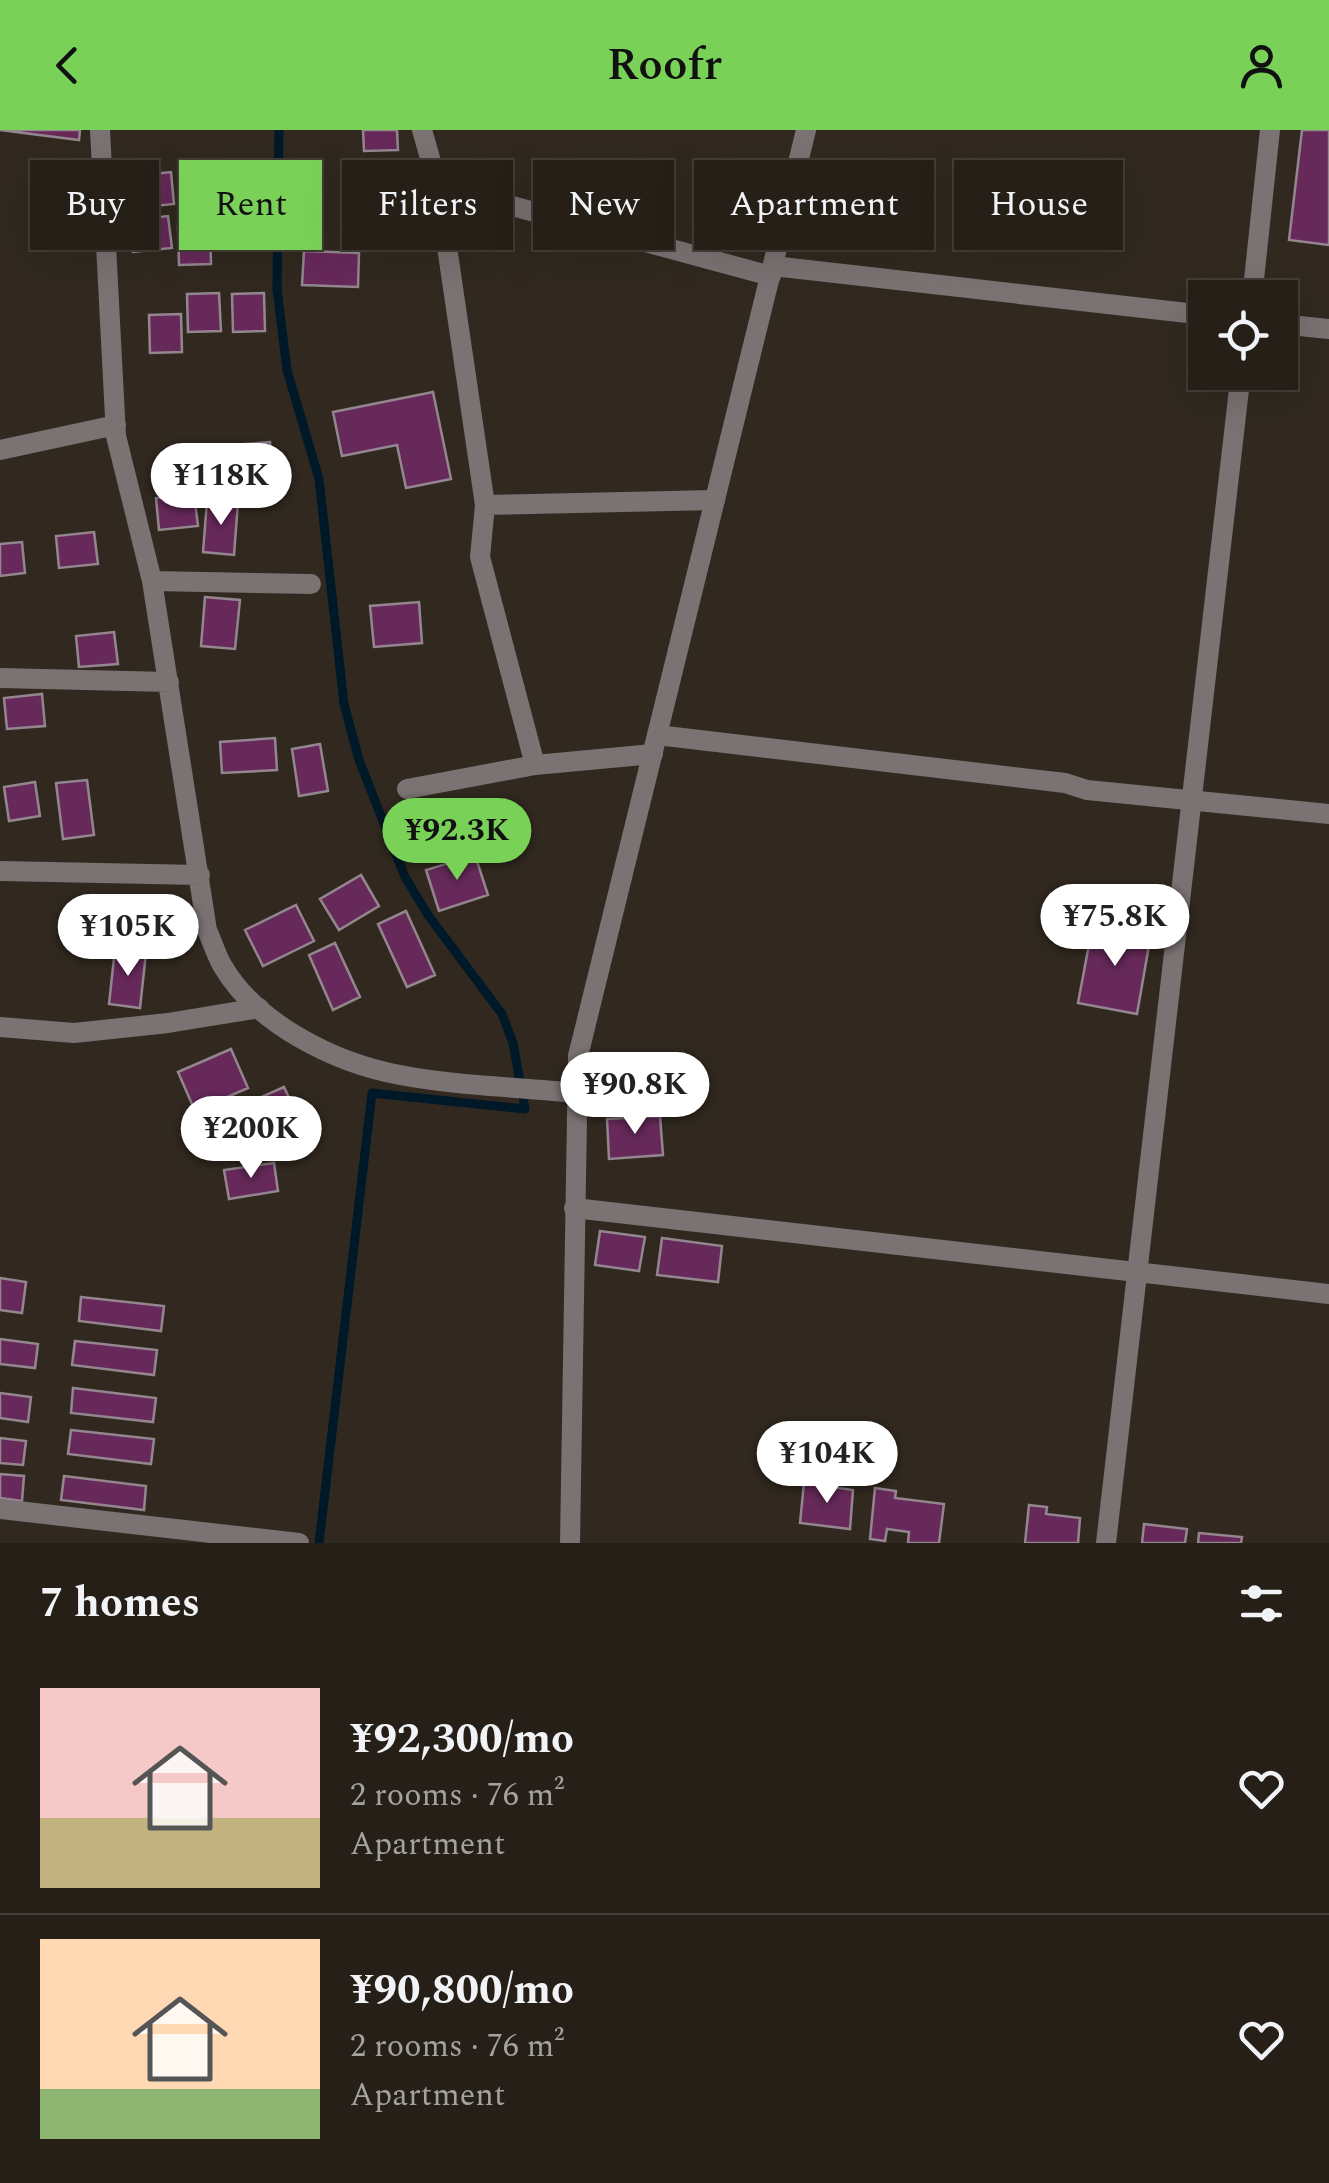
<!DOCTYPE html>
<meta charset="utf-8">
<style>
body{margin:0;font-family:Spectral,serif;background:#312c24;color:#f1f3f6;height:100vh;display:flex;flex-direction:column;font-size:38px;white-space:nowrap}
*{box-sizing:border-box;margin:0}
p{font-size:32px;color:#a3a2a1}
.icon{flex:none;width:55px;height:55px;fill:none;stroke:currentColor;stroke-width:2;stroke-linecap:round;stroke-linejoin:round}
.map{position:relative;height:1413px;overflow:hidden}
.panel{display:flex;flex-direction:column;background:#251f17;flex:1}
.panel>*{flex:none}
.top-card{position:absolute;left:30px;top:30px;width:1270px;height:90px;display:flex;gap:20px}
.tools{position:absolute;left:1188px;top:150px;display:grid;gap:20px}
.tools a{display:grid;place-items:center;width:110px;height:110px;border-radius:0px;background:#251f17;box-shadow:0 10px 40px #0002,0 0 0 2px #423d36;font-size:50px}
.price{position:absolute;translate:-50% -85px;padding:0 22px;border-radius:35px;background:#fff;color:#222;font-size:32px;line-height:65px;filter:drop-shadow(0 2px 5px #0008)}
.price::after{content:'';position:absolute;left:50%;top:60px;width:30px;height:22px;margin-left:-15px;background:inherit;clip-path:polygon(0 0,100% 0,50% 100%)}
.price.current{background:#79d157;color:#111}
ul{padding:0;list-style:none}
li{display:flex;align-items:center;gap:30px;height:250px;padding:0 40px}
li+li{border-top:2px solid #423d36}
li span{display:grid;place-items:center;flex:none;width:280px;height:200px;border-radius:0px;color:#555}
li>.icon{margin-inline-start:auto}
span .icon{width:120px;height:120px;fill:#fffc;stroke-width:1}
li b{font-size:42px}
h2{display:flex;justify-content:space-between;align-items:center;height:120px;padding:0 40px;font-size:42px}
.chip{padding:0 35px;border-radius:0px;background:#251f17;box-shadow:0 10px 40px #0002,0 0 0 2px #423d36;font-size:35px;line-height:90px}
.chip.current{background:#79d157;color:#111}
header{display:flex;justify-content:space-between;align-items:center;height:130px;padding:0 40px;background:#79d157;color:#111;font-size:45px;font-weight:600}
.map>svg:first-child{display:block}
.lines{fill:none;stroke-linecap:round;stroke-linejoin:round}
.stream{stroke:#001928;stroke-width:9}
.building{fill:#67295a;stroke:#93868f;stroke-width:2.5}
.minor{stroke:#7a7273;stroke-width:20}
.tertiary{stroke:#7a7273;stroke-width:20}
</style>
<header><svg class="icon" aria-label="back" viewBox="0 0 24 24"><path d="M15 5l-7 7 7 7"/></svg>Roofr<svg class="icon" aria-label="person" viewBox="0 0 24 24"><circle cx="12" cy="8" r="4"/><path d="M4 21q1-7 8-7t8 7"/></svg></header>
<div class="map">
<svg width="1329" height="1413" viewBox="0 0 1329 1413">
<rect width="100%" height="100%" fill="#31291f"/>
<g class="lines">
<path class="stream" d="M279,0l-2,159 10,81 32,109 25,225 15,56 46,117 23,38 74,99 11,29 12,66 -153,-16 -53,450"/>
</g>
<path class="building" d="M0,0h80l-1,10z
M363,0h34l1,20 -34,1z
M1302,0h27v115l-40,-5z
M237,35l1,38 -32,2 -1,-39z
M171,42l3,32 -38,4 -4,-32z
M416,59l2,35 -42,3 -3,-35z
M168,86l4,32 -39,4 -3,-32z
M210,96l1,38 -32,1 -1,-38z
M304,121l55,2 -1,34 -56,-2z
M219,163l2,38 -33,1 -1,-38z
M264,163l1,38 -32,1 -1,-38z
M181,184l1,38 -32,1 -1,-38z
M433,262l18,87 -45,9 -9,-43 -55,11 -9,-44z
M270,312l3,45 -37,2 -3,-44z
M194,364l4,32 -39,4 -3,-32z
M207,371l31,2 -4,52 -31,-3z
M94,402l4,32 -39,4 -3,-32z
M22,412l3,31 -25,3v-32z
M205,467l35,3 -5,49 -34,-3z
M419,472l3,41 -48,4 -4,-41z
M114,502l4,32 -39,3 -3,-31z
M42,564l3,32 -38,3 -3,-31z
M275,608l2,32 -55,3 -2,-31z
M320,614l8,47 -29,5 -7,-47z
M87,650l7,55 -31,4 -7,-56z
M35,652l5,34 -31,5 -5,-34z
M475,725l13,40 -49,16 -13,-41z
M361,745l18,31 -40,24 -19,-31z
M174,766l2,31 -56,3 -2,-30z
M296,775l18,36 -51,25 -18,-36z
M406,781l29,64 -28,12 -29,-63z
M1093,793l58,11 -14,80 -59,-11z
M335,813l25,54 -27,13 -24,-55z
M115,819l31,4 -6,55 -31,-4z
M231,919l17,39 -53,23 -17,-39z
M284,957l22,47 -24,12 -23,-48z
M660,986l3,39 -54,4 -2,-40z
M274,1033l4,28 -49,8 -5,-29z
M600,1101l45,6 -6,34 -44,-6z
M662,1108l60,8 -4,36 -61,-7z
M0,1148l26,4 -4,31 -22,-3z
M81,1167l83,9 -3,25 -82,-10z
M0,1209l38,5 -3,24 -35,-4z
M75,1211l82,9 -3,25 -82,-10z
M73,1258l83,10 -3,24 -82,-9z
M0,1263l31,4 -3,25 -28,-4z
M71,1300l83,9 -3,25 -83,-10z
M0,1308l26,3 -3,24 -23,-2z
M0,1344l24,2 -2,25 -22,-3z
M64,1346l82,10 -2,24 -83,-10z
M804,1353l49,7 -3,39 -50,-6z
M875,1358l21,3 -1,7 49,6 -5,39h-31l1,-11 -22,-3 -2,12 -15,-2z
M1029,1375l18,2 -1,7 34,4 -2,25h-53z
M1144,1394l43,5 -2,14h-43z
M1199,1403l43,4 -1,6h-43z"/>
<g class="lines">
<path class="minor" d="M100,0l16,306 36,145 55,349c5,11 9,24 15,35 34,59 113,98 178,110 57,11 118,12 175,18
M422,0l16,56 47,319 -5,52 55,208
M438,56l333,90
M0,320l116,-25
M485,375l230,-5
M152,451l159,3
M0,548l169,4
M657,605l408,48 22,7 242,24
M407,659l128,-24 118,-11
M0,741l200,4
M0,897l74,6 94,-10 91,-15
M574,1078l755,86
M0,1379l299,34
M1106,1413l135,-1171"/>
<path class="tertiary" d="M773,136l432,49
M1252,168l18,-168
M1280,194l49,5
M570,1413l8,-487 228,-926"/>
</g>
</svg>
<div class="tools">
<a><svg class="icon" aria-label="locate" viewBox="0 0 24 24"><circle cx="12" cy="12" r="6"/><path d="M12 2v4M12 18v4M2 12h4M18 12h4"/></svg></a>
</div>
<b class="price" style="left:221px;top:398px">¥118K</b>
<b class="price current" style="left:457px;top:753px">¥92.3K</b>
<b class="price" style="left:1115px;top:839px">¥75.8K</b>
<b class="price" style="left:128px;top:849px">¥105K</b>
<b class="price" style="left:635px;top:1007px">¥90.8K</b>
<b class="price" style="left:251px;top:1051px">¥200K</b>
<b class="price" style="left:827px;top:1376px">¥104K</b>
<div class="top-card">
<a class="chip">Buy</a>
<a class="chip current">Rent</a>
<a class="chip">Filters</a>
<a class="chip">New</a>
<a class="chip">Apartment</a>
<a class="chip">House</a>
</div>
</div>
<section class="panel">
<h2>7 homes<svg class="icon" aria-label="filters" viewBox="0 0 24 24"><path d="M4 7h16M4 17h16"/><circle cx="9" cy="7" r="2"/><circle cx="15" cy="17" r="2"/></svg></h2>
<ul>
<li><span style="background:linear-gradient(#f6c9c9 65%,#c2b280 0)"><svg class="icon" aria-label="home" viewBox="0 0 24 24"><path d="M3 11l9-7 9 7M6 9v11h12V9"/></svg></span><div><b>¥92,300/mo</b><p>2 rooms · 76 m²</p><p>Apartment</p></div><svg class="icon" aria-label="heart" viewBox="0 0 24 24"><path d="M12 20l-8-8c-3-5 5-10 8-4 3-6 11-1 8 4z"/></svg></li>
<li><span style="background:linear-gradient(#ffd9b3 75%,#8fb573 0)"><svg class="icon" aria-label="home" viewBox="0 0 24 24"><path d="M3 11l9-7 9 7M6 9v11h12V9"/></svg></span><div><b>¥90,800/mo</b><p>2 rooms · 76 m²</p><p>Apartment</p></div><svg class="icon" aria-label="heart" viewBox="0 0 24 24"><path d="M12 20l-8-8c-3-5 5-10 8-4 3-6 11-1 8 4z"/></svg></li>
</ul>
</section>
